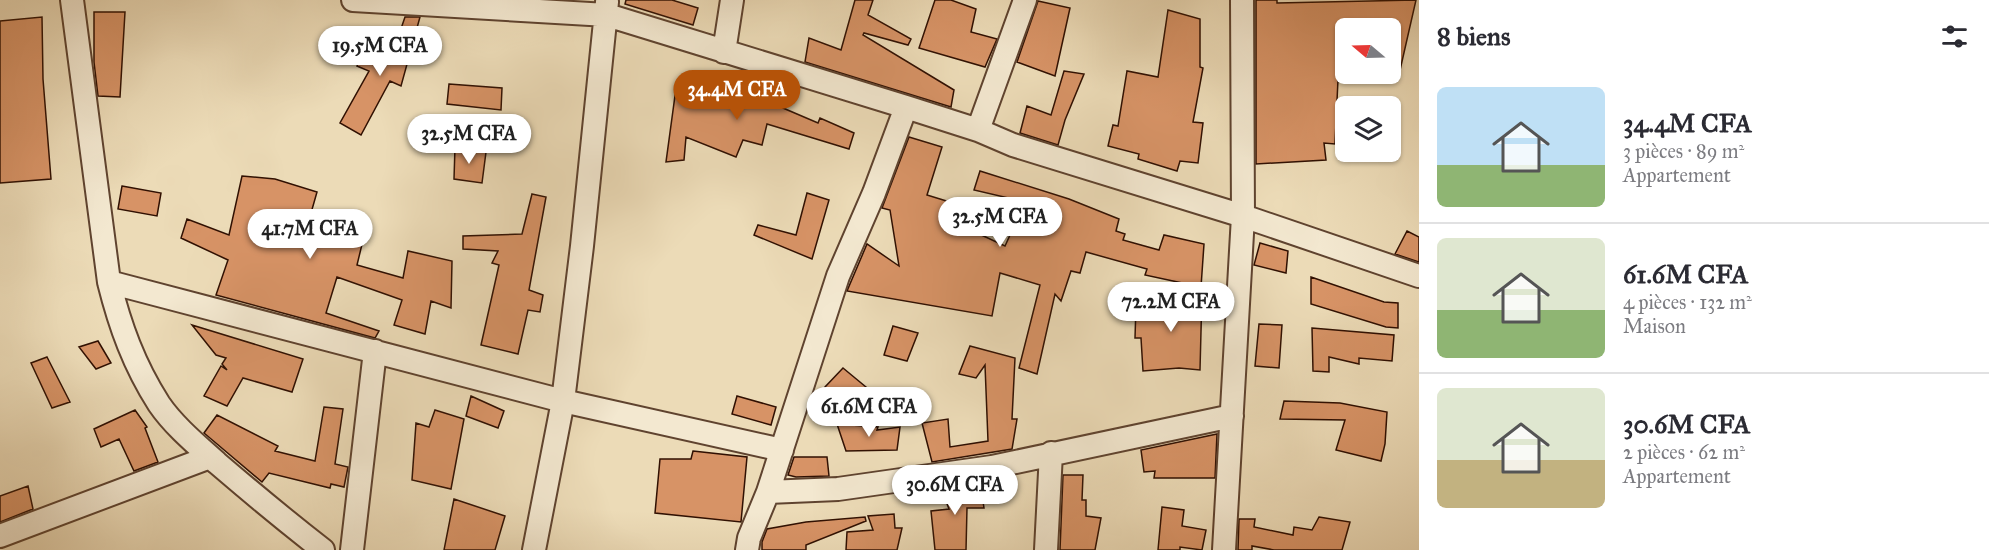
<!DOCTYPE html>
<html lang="fr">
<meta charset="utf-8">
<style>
body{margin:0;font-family:"IM FELL Great Primer",serif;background:#f2f2f3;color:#2b2b33;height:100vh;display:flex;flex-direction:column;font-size:22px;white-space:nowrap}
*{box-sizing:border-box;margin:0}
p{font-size:20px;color:#7c7c81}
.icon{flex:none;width:33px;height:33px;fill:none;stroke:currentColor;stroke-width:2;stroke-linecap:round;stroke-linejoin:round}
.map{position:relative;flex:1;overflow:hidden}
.panel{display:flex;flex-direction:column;background:#fff;width:570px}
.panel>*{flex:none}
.needle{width:39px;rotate:289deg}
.controls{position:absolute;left:1335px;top:18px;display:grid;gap:12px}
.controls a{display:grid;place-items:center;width:66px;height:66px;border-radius:9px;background:#fff;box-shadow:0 2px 4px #0004;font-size:30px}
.price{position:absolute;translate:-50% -51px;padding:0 14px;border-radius:21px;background:#fff;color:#222;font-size:20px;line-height:39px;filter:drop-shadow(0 2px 3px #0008)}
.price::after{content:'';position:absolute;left:50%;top:36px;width:18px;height:14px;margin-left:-9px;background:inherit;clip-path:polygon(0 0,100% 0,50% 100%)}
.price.selected{background:#b45309;color:#fff}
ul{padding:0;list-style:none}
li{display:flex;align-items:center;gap:18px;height:150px;padding:0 18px}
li+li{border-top:2px solid #e1e1e2}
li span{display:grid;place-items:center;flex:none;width:168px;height:120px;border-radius:9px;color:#555}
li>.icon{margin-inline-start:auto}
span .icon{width:72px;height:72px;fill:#fffc;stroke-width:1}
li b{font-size:26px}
h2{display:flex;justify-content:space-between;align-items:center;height:72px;padding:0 18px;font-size:26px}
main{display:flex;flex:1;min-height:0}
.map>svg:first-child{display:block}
.building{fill:#d79366;stroke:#301002;stroke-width:1.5}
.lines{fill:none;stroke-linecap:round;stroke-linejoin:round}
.minor-casing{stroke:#5f432f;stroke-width:26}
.minor{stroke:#f3e8d0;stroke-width:22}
</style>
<main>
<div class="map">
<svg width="1419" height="550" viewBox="0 0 1419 550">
<rect width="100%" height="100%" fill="#ecdbb7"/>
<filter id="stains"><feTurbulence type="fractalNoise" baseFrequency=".00333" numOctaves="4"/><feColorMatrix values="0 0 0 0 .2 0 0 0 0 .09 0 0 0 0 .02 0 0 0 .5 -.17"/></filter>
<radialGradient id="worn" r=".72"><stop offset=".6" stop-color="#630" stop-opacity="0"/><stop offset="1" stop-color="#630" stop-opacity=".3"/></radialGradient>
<path class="building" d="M626,0h46l26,8 -5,17 -68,-21z
M855,0h18l-5,15 43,24 -3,6 -44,-12 -1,2 91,55 -3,17 -146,-45 4,-24 32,12z
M935,0h16l25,9 -5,23 26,7 -12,28 -66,-19z
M1256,0h21v3l139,-3 -18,79h-8v-51h-45v30h-6l-4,86 -11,-1 2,17 -70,4z
M1038,1l32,7 -15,68 -38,-14z
M1168,10l32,9v48l3,1 -10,54 10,1 -5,40 -18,-2 -3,10 -39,-12 1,-5 -31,-8 5,-21 5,1 9,-55 31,6z
M94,12h31l-5,85 -22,-1 -4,-34z
M42,17l1,62 8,100 -51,4v-162z
M405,17h15l-19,69 -11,-5 -29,54 -21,-12 29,-52 -12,-5 8,-19 26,11z
M1064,71l20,3 -19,46 -7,25 -38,-12 7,-27 24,9z
M677,81l108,23 -2,4 35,15 2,-5 34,15 -5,16 -82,-25 -5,21 -19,-5 -7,17 -50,-20 -2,23 -18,2z
M449,84l53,4 -1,22 -54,-6z
M909,137l33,10 -15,48 39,12 -6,18 45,21 20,-44 -51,-12 6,-19 89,28 50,20 -3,12 9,3 -2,6 36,10 5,-15 40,9 -3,43 -56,-12 2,-6 -61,-17 -6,21 -9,-2 -10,30 -6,-7 -18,80 -18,-6 21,-83 -40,-12 -8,43 -145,-25 20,-47 32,22 -9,-56 -8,-2z
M455,147l31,5 -4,31 -28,-4z
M242,176l33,3 42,13 -6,21 54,19 -8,33 46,13 5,-27 44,10 -1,47 -20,-7 -6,33 -31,-9 8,-25 -65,-23 -11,36 53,18 -4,7 -159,-43 12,-35 -47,-22 6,-19 42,16z
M122,186l39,7 -4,23 -39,-7z
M807,193l22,7 -17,59 -58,-24 4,-10 38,10z
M532,194l14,3 -17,93 14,5 -3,17 -12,-2 -10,44 -37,-9 18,-80 -7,-2 6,-12 -35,-2v-13l59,-2z
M1407,231l12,6v25l-24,-8z
M1260,243l28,8 -2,22 -32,-8z
M1311,277l73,25 14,1v25l-12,-1 -75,-23z
M1202,293l-2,77 -21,-2 -36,3 -2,-33h-6l1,-32z
M1259,324l23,1 -3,43 -24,-2z
M192,325l111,34 -11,33 -49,-14 -16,28 -23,-10 17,-30 6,4 -5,-6 4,-6 -10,-3z
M893,326l25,7 -11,28 -23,-6z
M1312,328l82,7 -2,26 -33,-3v6l-30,-7v15l-16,-1z
M98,341l13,22 -15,6 -17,-22z
M970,346l45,12 -3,61h5l-5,30 -80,13 -10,-39 26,-4 2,28 38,-6 -3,-76 -9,13 -17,-4z
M47,357l23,45 -18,6 -21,-45z
M843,368l29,24 -35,32 -12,-37z
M471,396l33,15 -6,17 -32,-12z
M737,396l39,11 -5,18 -39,-11z
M1284,401l56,2 47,9 -2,32 -4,17 -45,-11 9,-30 -65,-1z
M324,407l19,2 -8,55 13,3 -4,20 -13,-3 -1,4 -61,-15 -7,9 -58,-49 13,-18 61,31 -3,5 40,10z
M135,410l12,17 -2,1 13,34 -24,9 -15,-32 -18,8 -7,-18z
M435,410l29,9 -13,70 -39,-9 4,-57 13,4z
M837,424l41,3 -1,3 23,-3 -3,23 -51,1z
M1217,434l-2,44h-61l1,-7 -11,1 -3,-22z
M693,451l54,6 -6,65 -86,-9 5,-54h31z
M794,457h33l2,19 -33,1 -8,-2z
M1063,475h20l-1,25h4v16l15,2 -6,32h-35z
M980,482l4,26h-17l-1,42h-31l-4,-39 18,-2 -8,-21z
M28,486l5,23 -33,13v-26z
M454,499l51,17 -10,34h-51z
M1162,507l22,3 -2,16 24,4 -4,20 -22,-3v3h-22z
M894,514l1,14h7l-5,22h-51l1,-18 26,-2 -5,-14z
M865,517l1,4 -60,24v5h-44v-8l5,-13 39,-7z
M1319,517l31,5 -8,28h-68l-22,-4v4h-14l1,-31h16l-1,8 39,8 1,-8 18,3z"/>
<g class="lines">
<g class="minor-casing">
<path id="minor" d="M72,0l37,282c11,44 25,83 50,122 15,22 38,41 58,59 35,30 70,59 106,87
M353,0l254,15 299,92 72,23 35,15 230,71 176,60
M724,52l8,-52
M978,130l47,-130
M109,282l454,119 219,49
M768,492l70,-3 154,-22 240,-51
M0,536l210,-79
M352,550l23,-199
M534,550l29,-149 19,-155 25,-244
M747,550l2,-12 19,-46 70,-216 36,-83 32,-86
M1046,550l5,-97
M1224,550l19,-334 -1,-216"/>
</g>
<use href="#minor" class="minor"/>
</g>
<rect width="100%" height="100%" filter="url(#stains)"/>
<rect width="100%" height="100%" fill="url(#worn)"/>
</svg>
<div class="controls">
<a><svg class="needle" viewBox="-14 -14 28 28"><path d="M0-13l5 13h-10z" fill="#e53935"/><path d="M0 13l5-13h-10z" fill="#7c7c81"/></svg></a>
<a><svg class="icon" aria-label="layers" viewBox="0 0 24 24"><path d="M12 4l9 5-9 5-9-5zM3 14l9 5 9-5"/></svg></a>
</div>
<b class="price" style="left:380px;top:77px">19.5M CFA</b>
<b class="price selected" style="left:737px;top:121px">34.4M CFA</b>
<b class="price" style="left:469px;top:165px">32.5M CFA</b>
<b class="price" style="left:1000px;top:248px">32.5M CFA</b>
<b class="price" style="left:310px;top:260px">41.7M CFA</b>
<b class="price" style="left:1171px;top:333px">72.2M CFA</b>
<b class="price" style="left:869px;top:438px">61.6M CFA</b>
<b class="price" style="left:955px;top:516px">30.6M CFA</b>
</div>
<section class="panel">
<h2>8 biens<svg class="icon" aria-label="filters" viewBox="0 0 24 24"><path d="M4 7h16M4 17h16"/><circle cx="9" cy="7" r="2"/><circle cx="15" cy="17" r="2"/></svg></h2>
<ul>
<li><span style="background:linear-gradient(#bfe0f5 65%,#8fb573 0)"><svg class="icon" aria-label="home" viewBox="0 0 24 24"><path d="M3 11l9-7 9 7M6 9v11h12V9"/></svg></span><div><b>34.4M CFA</b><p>3 pièces · 89 m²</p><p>Appartement</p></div></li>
<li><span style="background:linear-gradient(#dfe7d0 60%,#8fb573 0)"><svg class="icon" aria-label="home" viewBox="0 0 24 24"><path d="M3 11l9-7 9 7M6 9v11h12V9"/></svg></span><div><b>61.6M CFA</b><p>4 pièces · 132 m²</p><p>Maison</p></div></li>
<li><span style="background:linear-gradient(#dfe7d0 60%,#c2b280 0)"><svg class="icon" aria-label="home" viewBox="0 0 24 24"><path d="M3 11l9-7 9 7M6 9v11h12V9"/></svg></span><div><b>30.6M CFA</b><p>2 pièces · 62 m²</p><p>Appartement</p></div></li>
</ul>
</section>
</main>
